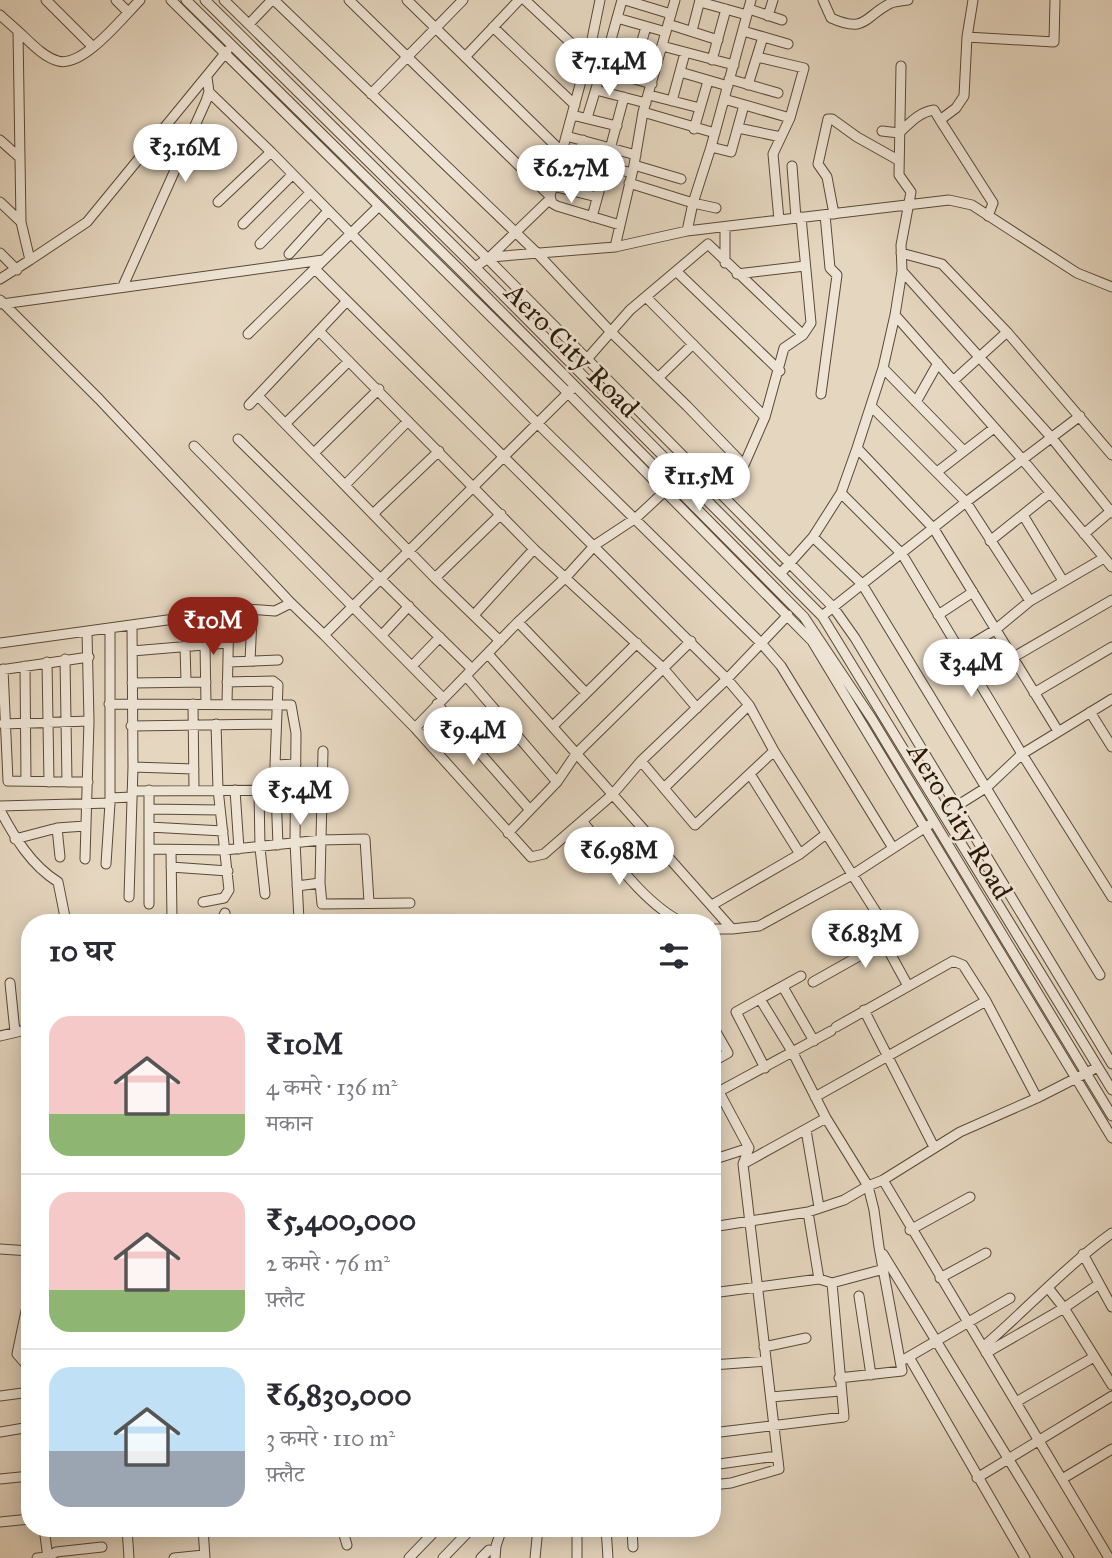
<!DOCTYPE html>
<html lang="hi">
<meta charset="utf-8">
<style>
body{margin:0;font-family:"IM FELL Great Primer","Noto Serif Devanagari",serif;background:#f2f2f3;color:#2b2b33;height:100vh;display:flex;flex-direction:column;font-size:26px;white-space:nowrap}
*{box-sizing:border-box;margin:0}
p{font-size:23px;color:#7c7c81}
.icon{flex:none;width:38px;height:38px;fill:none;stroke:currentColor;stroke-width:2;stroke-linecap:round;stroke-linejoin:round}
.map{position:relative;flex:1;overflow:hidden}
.side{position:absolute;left:21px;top:914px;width:700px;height:623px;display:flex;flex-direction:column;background:#fff;border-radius:28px;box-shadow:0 4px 18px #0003}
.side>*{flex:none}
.price{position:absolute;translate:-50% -60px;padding:0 16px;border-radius:24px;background:#fff;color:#222;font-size:23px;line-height:46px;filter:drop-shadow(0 2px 4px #0008)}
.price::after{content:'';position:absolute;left:50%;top:42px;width:21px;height:16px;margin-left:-10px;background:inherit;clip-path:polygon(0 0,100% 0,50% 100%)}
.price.selected{background:#8f2418;color:#fff}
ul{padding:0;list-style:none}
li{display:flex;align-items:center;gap:21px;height:175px;padding:0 28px}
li+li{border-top:2px solid #e1e1e2}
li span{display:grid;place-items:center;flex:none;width:196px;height:140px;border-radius:21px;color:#555}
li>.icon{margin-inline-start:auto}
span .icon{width:84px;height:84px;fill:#fffc;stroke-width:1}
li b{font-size:30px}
h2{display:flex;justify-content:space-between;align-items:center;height:84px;padding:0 28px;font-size:30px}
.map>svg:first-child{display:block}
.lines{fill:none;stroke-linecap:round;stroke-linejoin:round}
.minor-casing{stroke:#5a4935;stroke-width:11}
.minor{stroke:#eee4d5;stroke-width:9}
.labels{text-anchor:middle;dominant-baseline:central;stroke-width:5;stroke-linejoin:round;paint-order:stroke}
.street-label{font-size:28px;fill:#2c1a07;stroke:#eee4d5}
</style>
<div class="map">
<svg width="1112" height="1558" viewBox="0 0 1112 1558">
<rect width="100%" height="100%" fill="#e5d6bf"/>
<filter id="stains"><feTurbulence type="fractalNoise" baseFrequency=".00286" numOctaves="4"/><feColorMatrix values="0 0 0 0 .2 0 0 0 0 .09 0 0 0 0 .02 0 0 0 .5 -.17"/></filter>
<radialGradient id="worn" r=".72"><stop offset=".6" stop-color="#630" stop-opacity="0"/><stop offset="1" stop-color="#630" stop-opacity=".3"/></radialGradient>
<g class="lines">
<g class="minor-casing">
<path id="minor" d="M46,0l47,47
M116,0l12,12
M171,0l396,392 245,249 300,497
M186,0l273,269 345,348 68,102 240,397
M205,0l270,267 347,349 290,474
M224,0l262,257 347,350 22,31 257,426
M274,0l263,253 74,79 76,74 57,59
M349,0l201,196
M407,0l155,152
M525,0l62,58
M600,0l-9,44 -41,152 2,7 5,3 63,19
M625,0l46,14
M823,0l8,18c36,16 33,-2 60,-15 5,-2 11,-2 17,-3
M700,2l47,13
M749,9l33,11
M0,15l18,16
M768,16l5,-16
M617,18l49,14
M249,24l23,-24
M668,24l50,16
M493,27l82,78
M692,31l8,-31
M743,31l45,13
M967,37l87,5 1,-42
M591,44l45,12
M662,46l72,19
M609,47l13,-47
M465,57l54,-57
M757,57l47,11 -14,50 -17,36 6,66
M712,60l14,-51
M585,65l67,19
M680,72l48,14
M631,78l15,-51
M729,79l49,14
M748,85l15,-48
M596,90l50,13
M209,92l62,60
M371,94l92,-94
M649,95l51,13
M724,99l66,19
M672,101l13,-48
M643,112l72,21
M572,115l45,11
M587,118l15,-49
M940,120l53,83 -5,13
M738,128l43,9
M694,129l14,-48
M882,131l17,2c11,-10 20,-21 35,-23l6,10 16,-12 8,-12 3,-59 6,-37
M566,136l70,19
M0,140l19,17
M711,147l20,5 13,-47
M610,149l14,-52
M578,159l54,14
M634,165l47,14
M792,166l4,52
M629,183l64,20 23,5
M552,186l45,11
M569,189l14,-49
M0,202l21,20
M218,202l53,-50 265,270 225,221 20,23 112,182
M834,214l-7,-37 -9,-13 10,-45h4l25,18 41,23
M592,217l14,-51
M243,224l49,-49
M725,227v36
M687,231l6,-28 18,-56 40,-147
M260,244l50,-51
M615,247l19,-82 9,-53 32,-112
M0,253l17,17
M901,253l41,11 65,68 105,123
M289,254l39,-43
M490,257l125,-10 72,-16 262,-31 23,5 105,68 35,14
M30,260l57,-38 140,-171
M475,267l15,-10 60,-58
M315,269l412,410 22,26 25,46 109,172
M676,271l104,100
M902,271l149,166 61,76
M737,274l68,-8
M0,279l30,-19 -9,-38 -3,-191c12,11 25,26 40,30 25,7 65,-44 82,-61
M123,286l83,-185 3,-9 -2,-15
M646,297l119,120
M0,300l99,99 192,204 33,32 91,93 116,129 13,-3 68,-59 29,-34 86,-82 61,-64
M2,304l321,-44
M895,315l128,145 89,107
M319,331l215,218 129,119 34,40
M248,334l131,-128
M587,359l43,-49 78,-66 95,91
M883,368l80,82
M658,378l35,-34
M953,381l54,-49
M821,394l16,-119 -7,-7 -5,-53
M258,396l177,182 65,63
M916,402l22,-39
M249,405l97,-103
M871,406l95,96 64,99
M285,424l64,-63
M238,439l234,230
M194,446l249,252
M857,448l77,81 124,202
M314,453l65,-64
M937,472l57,-44
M346,484l62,-63
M719,491l25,-26 21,-48 19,-69 19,-13 8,-12 -10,-106
M841,493l61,61 120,200 90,143
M374,513l65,-62
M1023,515l40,66
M1084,534l28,-24
M813,537l49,47 238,391
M990,541l60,-48
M780,574l33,-37 28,-44 16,-45 26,-80 12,-53 7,-44 -1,-26 10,-53 -12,-17 2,-109
M435,578l66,-64
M247,609l5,9 -2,43
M474,615l60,-66
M938,615l35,-23
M822,616l144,-114 114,-86
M518,622l68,71
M324,635l248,-246
M382,635l27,-29
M0,643l247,-34 28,2 16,-8
M205,644l1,60
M185,646l1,35
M132,651l96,-8
M960,651l35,-21 35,-29 74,-43
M488,654l244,275 27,-3 93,-51 77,-50
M1012,658l100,-58
M65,659l2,123
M47,662l2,120
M228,662l50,-2
M25,666l1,115
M412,666l28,-29
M3,669l5,112 80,1
M0,670l89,-13
M466,676l91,106
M227,682l46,-1 5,4 -3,80 3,80
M132,683l74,-1
M1034,693l78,-46
M227,703l2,-91
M109,704l182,1 5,28 -1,109 4,78
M193,704l1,85
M437,704l93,106
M1090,712l22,35
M3,724l86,-3
M131,726l144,-2
M553,726l84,-83
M415,728l103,-106 48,-45 29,-32 41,-27 29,-27
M323,751l-3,132 2,21 88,-1
M641,761l54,64 79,-74
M275,765l21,-1
M133,767l61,2
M750,774l50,80
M664,788l85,-83
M235,790l4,59
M259,790l1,58 5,46
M132,791l145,-1
M110,798l22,-1
M0,806l110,-3
M149,809l71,1
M0,810c15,28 31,55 58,72l8,40
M944,814l43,-27 35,-33 90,-55
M582,821c27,32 62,83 100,101
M149,827l74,4
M57,828l3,29
M508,833l49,-51 19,-28 115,-113
M15,839l42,-11 28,-2
M149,849l76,1 96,-10 44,-1 4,63
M171,850l1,69
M85,859l4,-138 -2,-89
M106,864l4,-61v-174
M171,867l57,4
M297,886l23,-3
M129,897l4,-130 -1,-140
M203,902l21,-4 5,-8 -11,-101 -2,-65
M149,904v-114
M712,905l88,-51 26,-20
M221,922l4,-9
M712,929h20
M813,982l71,-40 24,44
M10,983l5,49
M783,987l31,54
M760,999l33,54 33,65 42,68 6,24 5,37 23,124 -63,7
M864,1010l70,137
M712,1025l16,28 -16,9
M836,1027l117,-66 10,4 23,36 51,97
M0,1036l30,-7
M765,1068l-29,-56 65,-36
M712,1079l37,69 -6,16 36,305 -48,14 -19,2
M720,1091l111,-60
M815,1097l171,-96
M806,1130l13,77
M712,1160l37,-12
M743,1164l83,-46
M883,1180l226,378
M808,1212l11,67
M712,1227l96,-15 36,-12 24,-14 15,-6 77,-48 77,-34 55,-28
M910,1230l60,-33
M0,1249l30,2
M883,1254l186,304
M1083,1254l29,53
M940,1278l46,-25
M1049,1289l15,19 48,77
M30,1292l-13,62 13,15
M712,1293l107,-14 13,4 52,-14
M859,1296l12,79
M764,1347l42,-9
M983,1347c43,-37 83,-81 129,-114
M986,1353l78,-45 35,-24
M909,1357l116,201
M905,1359l105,-61
M712,1365l54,-4
M0,1396l30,-4
M771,1397l69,-6
M1016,1402l78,-45
M0,1432l30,-5
M712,1433l132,-16 -12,-134
M712,1465l65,-9
M977,1478l135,-82
M0,1479l30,-3
M1062,1479l50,-30
M0,1522l30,-3
M44,1528l4,30
M127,1528l2,30
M203,1528l2,30
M342,1528l5,17
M577,1528v30
M606,1528l2,30
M632,1528l1,19
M37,1558l11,-1 8,-5 46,-5
M174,1558l30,-3
M409,1558l29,-30
M443,1558l29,-30
M481,1558l8,-8
M495,1558l1,-12 6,-18
M535,1558l3,-30"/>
</g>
<use href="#minor" class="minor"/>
</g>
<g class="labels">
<g class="street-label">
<text transform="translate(572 350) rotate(45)">Aero City Road</text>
<text transform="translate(960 821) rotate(59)">Aero City Road</text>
</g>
</g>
<rect width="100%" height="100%" filter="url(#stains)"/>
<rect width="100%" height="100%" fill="url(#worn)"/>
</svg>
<b class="price" style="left:609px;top:98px">₹7.14M</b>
<b class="price" style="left:185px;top:184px">₹3.16M</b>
<b class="price" style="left:571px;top:205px">₹6.27M</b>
<b class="price" style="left:699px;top:513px">₹11.5M</b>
<b class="price selected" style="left:213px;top:657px">₹10M</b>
<b class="price" style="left:971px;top:699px">₹3.4M</b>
<b class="price" style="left:473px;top:767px">₹9.4M</b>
<b class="price" style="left:300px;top:827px">₹5.4M</b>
<b class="price" style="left:619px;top:887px">₹6.98M</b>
<b class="price" style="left:865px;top:970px">₹6.83M</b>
<section class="side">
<h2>10 घर<svg class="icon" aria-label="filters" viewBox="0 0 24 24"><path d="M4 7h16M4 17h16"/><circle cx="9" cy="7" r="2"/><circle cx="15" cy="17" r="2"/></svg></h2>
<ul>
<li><span style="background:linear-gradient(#f6c9c9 70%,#8fb573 0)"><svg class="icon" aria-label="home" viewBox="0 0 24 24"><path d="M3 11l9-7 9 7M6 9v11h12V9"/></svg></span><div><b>₹10M</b><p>4 कमरे · 136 m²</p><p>मकान</p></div></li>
<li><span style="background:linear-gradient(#f6c9c9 70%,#8fb573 0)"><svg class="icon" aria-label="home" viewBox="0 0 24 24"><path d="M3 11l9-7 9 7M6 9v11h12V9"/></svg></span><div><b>₹5,400,000</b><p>2 कमरे · 76 m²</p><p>फ़्लैट</p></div></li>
<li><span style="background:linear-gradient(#bfe0f5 60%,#9aa5b1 0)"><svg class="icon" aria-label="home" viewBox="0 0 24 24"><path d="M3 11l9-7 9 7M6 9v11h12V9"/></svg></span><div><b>₹6,830,000</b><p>3 कमरे · 110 m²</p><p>फ़्लैट</p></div></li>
</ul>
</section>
</div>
